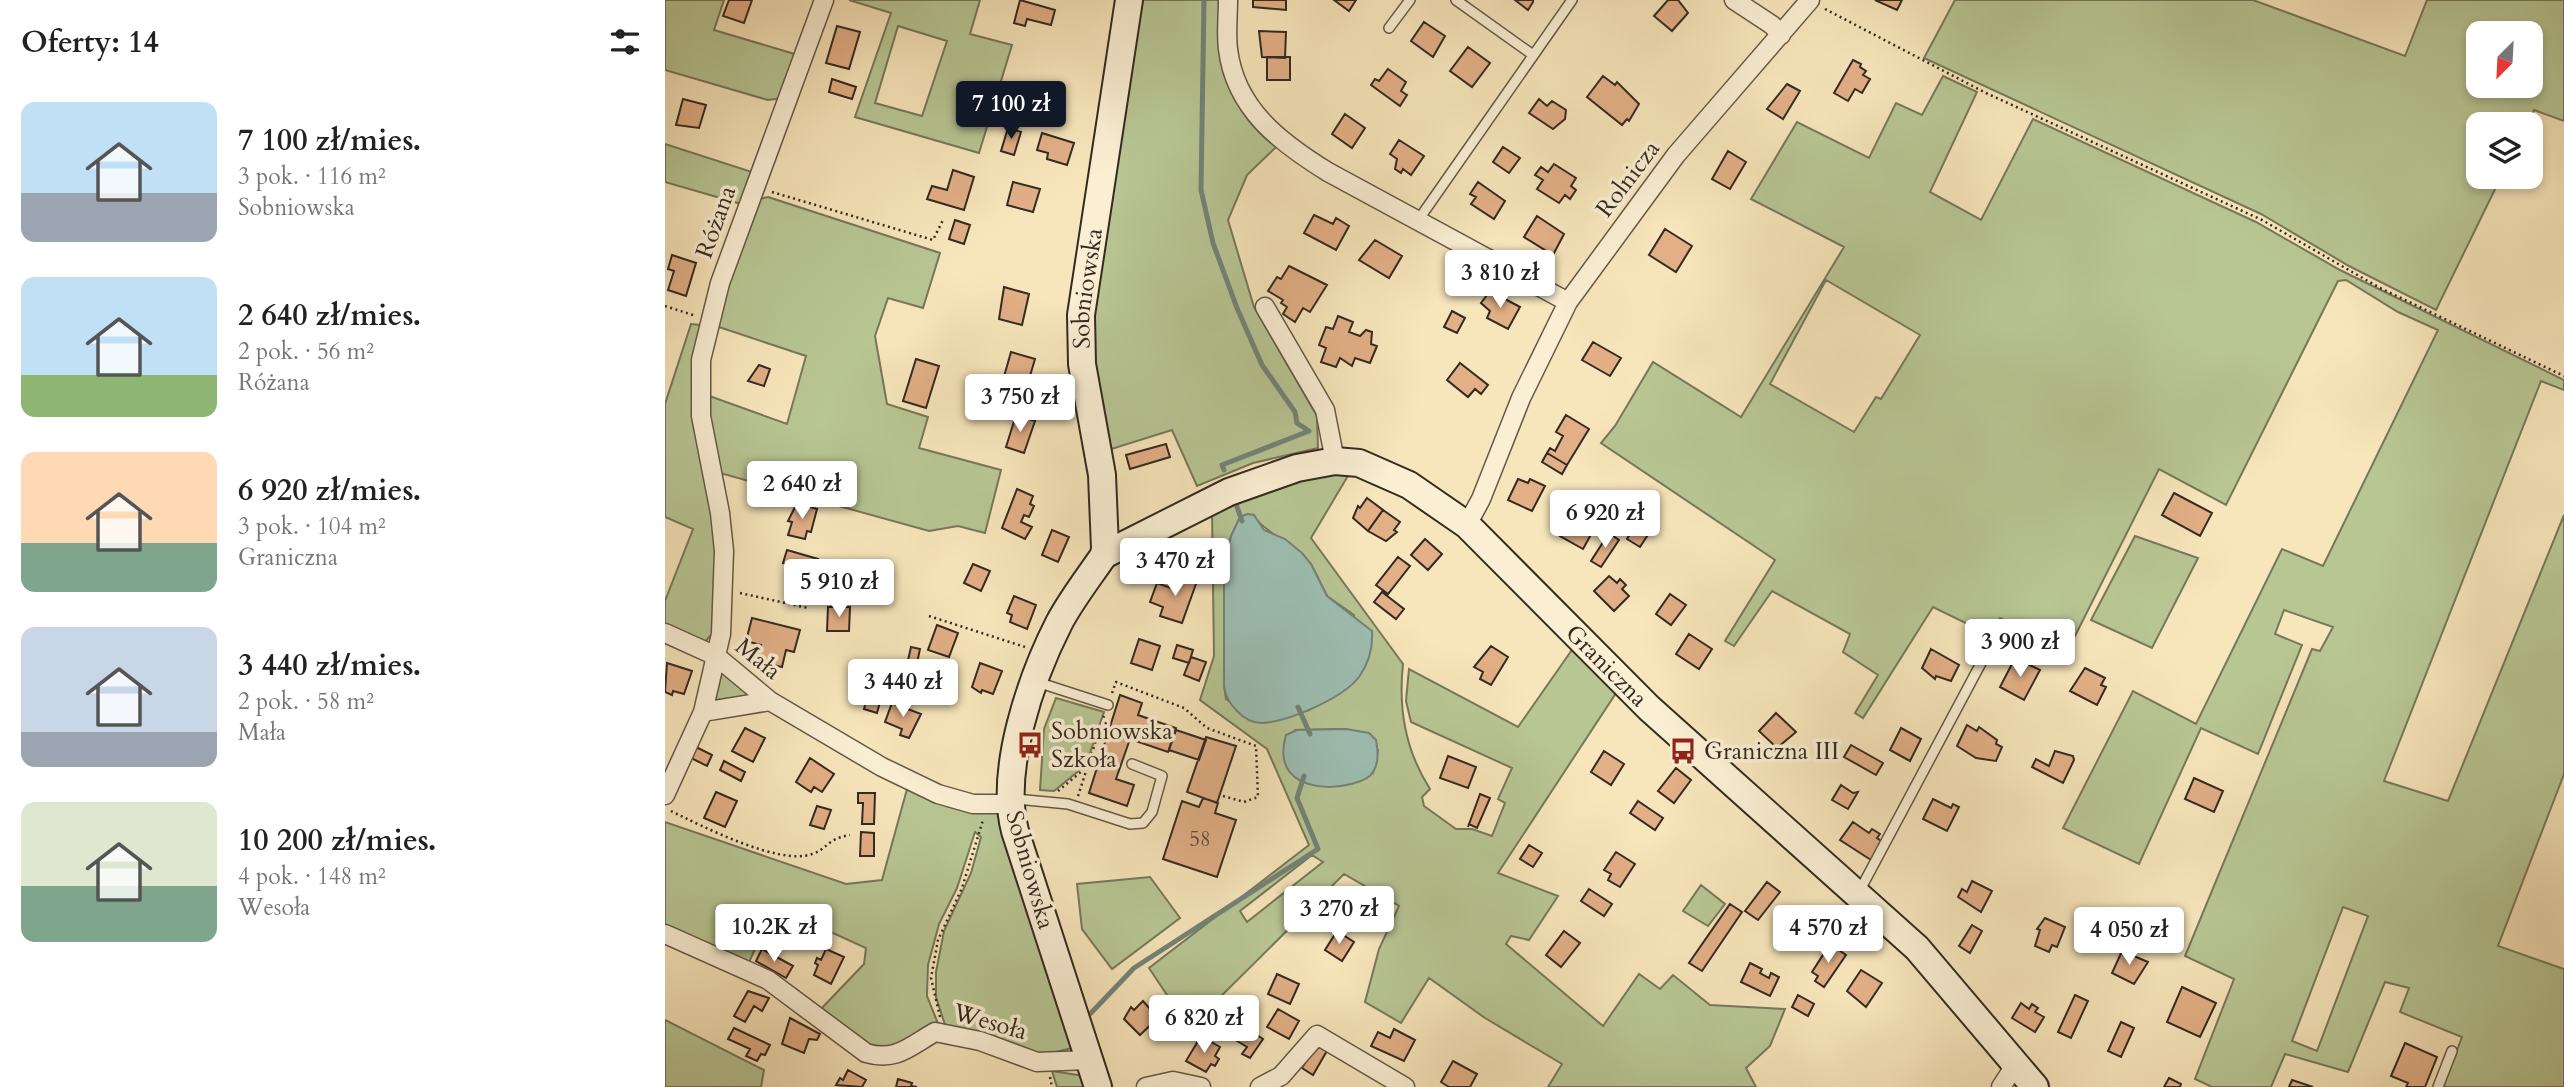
<!DOCTYPE html>
<html lang="pl">
<meta charset="utf-8">
<style>
body{margin:0;font-family:Cardo,serif;background:#f6f6f6;color:#222;height:100vh;display:flex;flex-direction:column;font-size:26px;white-space:nowrap}
*{box-sizing:border-box;margin:0}
p{font-size:23px;color:#767676}
.icon{flex:none;width:38px;height:38px;fill:none;stroke:currentColor;stroke-width:2;stroke-linecap:round;stroke-linejoin:round}
.map{position:relative;flex:1;overflow:hidden}
.side{display:flex;flex-direction:column;background:#fff;width:665px}
.side>*{flex:none}
.needle{width:46px;rotate:204deg}
.fabs{position:absolute;left:1801px;top:21px;display:grid;gap:14px}
.fabs a{display:grid;place-items:center;width:77px;height:77px;border-radius:14px;background:#fff;box-shadow:0 4px 10px #0003;font-size:35px}
.price{position:absolute;translate:-50% -60px;padding:0 16px;border-radius:7px;background:#fff;color:#222;font-size:23px;line-height:46px;filter:drop-shadow(0 2px 4px #0008)}
.price::after{content:'';position:absolute;left:50%;top:42px;width:21px;height:16px;margin-left:-10px;background:inherit;clip-path:polygon(0 0,100% 0,50% 100%)}
.price.selected{background:#111827;color:#fff}
ul{padding:0;list-style:none}
li{display:flex;align-items:center;gap:21px;height:175px;padding:0 21px}
li span{display:grid;place-items:center;flex:none;width:196px;height:140px;border-radius:14px;color:#555}
li>.icon{margin-inline-start:auto}
span .icon{width:84px;height:84px;fill:#fffc;stroke-width:1}
li b{font-size:30px}
h2{display:flex;justify-content:space-between;align-items:center;height:84px;padding:0 21px;font-size:30px}
main{display:flex;flex:1;min-height:0}
.map>svg:first-child{display:block}
.green{fill:#b8c694;stroke:#76785a;stroke-width:2;fill-rule:evenodd}
.water{fill:#9dbfb3;stroke:#738379;stroke-width:2}
.lines{fill:none;stroke-linecap:round;stroke-linejoin:round}
.stream{stroke:#738379;stroke-width:5}
.building{fill:#e2af86;stroke:#332a21;stroke-width:2}
.lane-casing{stroke:#645948;stroke-width:12}
.street-casing{stroke:#645948;stroke-width:21}
.secondary-casing{stroke:#332a21;stroke-width:30}
.path{stroke:#332a21;stroke-width:2.5;stroke-dasharray:2 3.5;stroke-linecap:butt}
.lane{stroke:#faeed3;stroke-width:9}
.street{stroke:#faeed3;stroke-width:18}
.secondary{stroke:#faeed3;stroke-width:26}
.labels{text-anchor:middle;dominant-baseline:central;stroke-width:7;stroke-linejoin:round;paint-order:stroke}
.number-label{font-size:21px;fill:#5f4b3a}
.street-label{font-size:24px;fill:#332a21;stroke:#faeed3}
.poi-label{font-size:24px;fill:#332a21;stroke:#faeed3;text-anchor:start}
</style>
<main>
<section class="side">
<h2>Oferty: 14<svg class="icon" aria-label="filters" viewBox="0 0 24 24"><path d="M4 7h16M4 17h16"/><circle cx="9" cy="7" r="2"/><circle cx="15" cy="17" r="2"/></svg></h2>
<ul>
<li><span style="background:linear-gradient(#bfe0f5 65%,#9aa5b1 0)"><svg class="icon" aria-label="home" viewBox="0 0 24 24"><path d="M3 11l9-7 9 7M6 9v11h12V9"/></svg></span><div><b>7 100 zł/mies.</b><p>3 pok. · 116 m²</p><p>Sobniowska</p></div></li>
<li><span style="background:linear-gradient(#bfe0f5 70%,#8fb573 0)"><svg class="icon" aria-label="home" viewBox="0 0 24 24"><path d="M3 11l9-7 9 7M6 9v11h12V9"/></svg></span><div><b>2 640 zł/mies.</b><p>2 pok. · 56 m²</p><p>Różana</p></div></li>
<li><span style="background:linear-gradient(#ffd9b3 65%,#7fa58c 0)"><svg class="icon" aria-label="home" viewBox="0 0 24 24"><path d="M3 11l9-7 9 7M6 9v11h12V9"/></svg></span><div><b>6 920 zł/mies.</b><p>3 pok. · 104 m²</p><p>Graniczna</p></div></li>
<li><span style="background:linear-gradient(#c9d6e8 75%,#9aa5b1 0)"><svg class="icon" aria-label="home" viewBox="0 0 24 24"><path d="M3 11l9-7 9 7M6 9v11h12V9"/></svg></span><div><b>3 440 zł/mies.</b><p>2 pok. · 58 m²</p><p>Mała</p></div></li>
<li><span style="background:linear-gradient(#dfe7d0 60%,#7fa58c 0)"><svg class="icon" aria-label="home" viewBox="0 0 24 24"><path d="M3 11l9-7 9 7M6 9v11h12V9"/></svg></span><div><b>10 200 zł/mies.</b><p>4 pok. · 148 m²</p><p>Wesoła</p></div></li>
</ul>
</section>
<div class="map">
<svg width="1899" height="1087" viewBox="0 0 1899 1087">
<rect width="100%" height="100%" fill="#f7e5bb"/>
<filter id="stains"><feTurbulence type="fractalNoise" baseFrequency=".00286" numOctaves="4"/><feColorMatrix values="0 0 0 0 .2 0 0 0 0 .09 0 0 0 0 .02 0 0 0 .5 -.17"/></filter>
<radialGradient id="worn" r=".72"><stop offset=".6" stop-color="#630" stop-opacity="0"/><stop offset="1" stop-color="#630" stop-opacity=".3"/></radialGradient>
<path class="green" d="M0,0h59l-10,30 84,25 -15,43 -15,2 -103,-30z
M184,0h131l-10,34 42,11 -33,108 -124,-36 36,-104zM233,26l49,15 -25,75 -47,-13z
M469,0h86c-2,59 6,110 56,147l-29,28 -19,45 26,87 63,109 1,32 -65,15 -56,23 -25,-56 -67,21 -14,-88 6,-93z
M1290,0h298l152,56 22,-56h137v121l-30,-11 -7,14h-49v53h23l-65,133 -87,-44 -88,-52 -337,-156zM1813,33h53v53h-53z
M1278,76l34,16 -47,100 51,28 52,-101 223,103 84,48 224,110v10l-23,-9 -157,400 64,20 116,-286v259l-66,172 66,23v118h-121l19,-50 -62,-25 9,-24 -24,-6 -37,90 -63,-18 -14,33h-59l-17,-8 39,-100 -49,-23 127,-307 8,2 13,-24 -49,-17 -9,24 27,11 -44,109 -57,-26 -62,136 -76,-36 70,-137 63,33 86,-175 41,17 115,-236 -40,-18 -52,-32 -8,1 -112,224 -67,-36 -91,181 -68,-32 -10,17 -57,-28 -70,111 -8,-5 23,-38 -35,-23 7,-18 -78,-43 -38,55 -9,-5 50,-81 -174,-117 14,-17 38,-64 88,55 103,-170 -93,-48 46,-77 72,36 27,-55 26,12zM1161,280l94,55 -39,64 -5,-2 -22,35 -84,-48zM1678,907l25,9 -51,135 -25,-10z
M0,144l87,28 2,4 -13,28 -76,-22z
M103,197l172,56 -17,55 -35,-10 -13,38 12,68 41,13 -9,31 82,22 -16,63 -27,-7 -29,5 -209,-58 -16,-79 83,30 19,-68 -93,-31 42,-125z
M26,324l9,1 3,7 14,199 -4,102 -10,11 -38,-18v-25l28,-72 -28,-12v-113z
M687,469l-41,69 92,126c-5,45 2,86 27,125l-8,8 2,9 32,23h16l20,7 13,-33 -7,-4 14,-31 -101,-46 -5,-21 3,-32 109,58 58,-83 42,46 -120,183 60,23 -29,44 -18,-4 -5,8 97,82 36,-52 21,15 13,-14 37,30 75,4 -15,37 -24,22 10,19h-208l14,-23 -77,-46 -56,-40 -28,45 -36,-21 14,-53 20,-43 -55,-32 -155,154 -40,-60 160,-123 -42,-96 -67,-49 14,-44 -2,-144 103,-40zM583,514l63,50 16,32 27,19 4,63 -49,32 -48,13 -35,-24 -2,-13v-118l7,-32 9,-19zM681,729l32,21 -5,23 -76,-43zM647,855l11,7 -76,60 -7,-11z
M1470,536l63,22 -46,90 -61,-28z
M58,667l28,28 -36,5z
M391,698l48,14 -18,53 -32,26 -14,-1 4,-61z
M242,789l42,18 50,6 73,235 -28,7 -98,-27 -10,-31v-25l8,-41 27,-58 10,-36 -6,-5 -18,56 -18,36 -11,41 -1,31 12,30c-65,35 -64,27 -119,-16l44,-46 2,-16 -92,-42 -27,61 -82,-36v-109l181,62 36,-4z
M485,877l30,41 -68,51 -30,-40 -5,-45z
M1036,885l24,19 -17,22 -25,-15z
M0,1020l99,50 -3,17h-96z
M387,1071l32,5 3,11h-30z"/>
<path class="water" d="M583,514l6,1 10,15 21,9 17,14 9,11 16,32 45,35c1,16 -3,32 -13,46 -16,21 -69,44 -96,46 -19,1 -37,-20 -39,-37v-118l7,-32 9,-19z
M681,729l23,4 7,7c2,10 3,23 -3,32 -10,19 -107,31 -87,-37l11,-5z"/>
<g class="lines">
<path class="stream" d="M539,0l-3,190 12,53 24,65 25,57 33,47 2,11 12,8 -87,34 2,5
M571,504l6,17
M633,707l12,27
M426,1013l43,-45 184,-119 -21,-51 7,-22"/>
</g>
<path class="building" d="M64,0h23l-8,23 -21,-7z
M355,0l35,10 -4,15 -24,-6 -2,7 -11,-3z
M588,0h33v10l-33,-3z
M669,0h22l-7,11z
M850,0h18v2l-5,8z
M1003,0h10l10,13 -16,18 -18,-15z
M1210,0h27l-5,10z
M759,22l21,14 -12,21 -22,-16z
M172,26l23,6 -11,37 -23,-6z
M594,31l27,1 -1,26 -23,-1z
M803,47l22,16 -18,24 -22,-16z
M602,57h23v23h-23z
M1188,60l8,4 -1,3 6,4 -3,4 7,4 -8,14 -7,-4 -7,12 -14,-8z
M723,69l18,13 -5,9 6,4 -7,11 -29,-21 4,-6 4,2z
M938,76l12,9 2,-3 22,22 -10,17 -2,-2 -5,6 -35,-28z
M167,79l24,8 -4,12 -23,-7z
M1122,84l13,7 -17,28 -16,-10z
M18,99l23,6 -7,23 -23,-3z
M874,99l8,7 5,-5 14,9 -1,9 -12,10 -24,-16z
M680,114l20,14 -13,20 -20,-14z
M343,128l13,4 -7,23 -13,-4z
M377,133l32,10 -7,22 -20,-6 1,-6 -11,-3z
M734,140l25,16 -13,19 -8,-6 -2,4 -6,-4 2,-10 -7,-5z
M838,147l17,11 -11,15 -16,-11z
M1063,151l18,11 -16,27 -18,-10z
M889,164l22,14 -5,8 5,4 -6,9 -5,-4 -6,8 -22,-14 6,-9 -8,-5 6,-8 7,5z
M288,170l21,7 -10,33 -37,-11 5,-13 15,4z
M348,182l27,7 -7,23 -26,-7z
M813,182l27,19 -11,18 -23,-15 5,-7 -6,-3z
M649,215l19,9 3,-6 13,8 -13,24 -32,-17z
M872,216l27,18 -11,21 -29,-18z
M290,220l15,5 -6,19 -15,-5z
M1000,229l27,17 -16,26 -27,-17z
M710,240l27,16 -13,22 -30,-18z
M7,255l24,8 -10,33 -18,-6 6,-19 -6,-2z
M624,266l38,19 -17,27 -7,-4 -8,14 -12,-8 4,-7 -6,-4 2,-3 -15,-9 9,-14 4,2z
M339,287l25,7 -7,31 -23,-6z
M825,291l30,16 -12,22 -21,-11 3,-7 -9,-8z
M787,311l13,7 -8,15 -13,-6z
M673,316l15,6 -4,10 11,4 6,-6 6,2 -1,12 6,2 -7,17 -15,-5 -3,8 -12,-8 -4,9 -15,-5 5,-14 -7,-3 7,-18 7,2z
M928,342l28,16 -11,18 -28,-16z
M346,352l24,7 -8,27 -24,-6z
M251,359l23,7 -13,42 -23,-7z
M795,363l28,22 -7,9 -6,-5 -7,8 -21,-17z
M94,365l11,4 -6,17 -16,-5z
M351,415l19,6 -11,32 -18,-6z
M901,415l23,14 -22,36 -20,-12 3,-5 5,3 8,-15 -7,-4z
M501,444l4,13 -40,12 -4,-14z
M882,453l20,12 -5,9 -20,-12z
M853,479l10,4 2,-4 15,7 -13,25 -24,-11z
M352,489l16,7 -3,8 4,2 -5,11 -5,-2 -3,7 11,5 -7,12 -23,-11z
M1509,493l38,20 -12,23 -38,-21z
M702,498l16,12 -15,21 -15,-13 5,-12 2,2z
M132,503l20,6 -6,23 -4,-1 -2,8 -17,-4 4,-13 -4,-1z
M718,510l17,12 -6,8 3,2 -11,9 -18,-10z
M907,513l12,4 5,6 -2,5 6,3 -10,18 -23,-13z
M974,518l14,9 -13,20 -13,-8z
M387,530l17,7 -11,25 -16,-7z
M944,533l10,7 -18,27 -10,-6z
M760,539l17,15 -14,16 -17,-15z
M122,550l31,9 -4,13 -31,-9z
M733,557l12,9 -22,28 -12,-9z
M308,564l17,7 -9,20 -17,-8z
M511,574l21,7 -15,42 -22,-7 3,-9 -13,-5 7,-19 14,5z
M944,576l8,7 3,-4 6,6 -4,4 7,7 -15,15 -20,-20z
M717,592l22,17 -8,10 -22,-17z
M1005,594l16,11 -15,20 -15,-11z
M349,596l22,9 -9,24 -17,-7 2,-7 -5,-2z
M163,607h22l-1,24h-22z
M87,618l48,12 -6,22 -8,-2 -4,17 -25,-6 4,-16 -15,-4z
M272,625l21,8 -9,24 -21,-7z
M1024,634l23,15 -13,20 -23,-15z
M474,639l21,7 -8,24 -21,-7z
M512,645l16,5 -4,13 -16,-5z
M826,646l17,11 -17,28 -11,-6 3,-7 -9,-5z
M246,647l9,2 -3,14 8,2 -3,13 -17,-4z
M1266,649l28,16 -8,16 -15,-5 -1,3 -13,-11z
M526,657l15,5 -7,19 -15,-6z
M1350,658l25,12 -16,30 -24,-13z
M2,663l25,8 -8,23 -11,-3 -1,4 -7,-3z
M315,663l22,8 -9,23 -11,-4 -1,3 -9,-6z
M1420,668l20,10 -4,7 5,2 -9,18 -27,-14z
M208,677l13,3 -9,33 -13,-4z
M455,695l22,8 -4,12 38,13 -8,24 -38,-13 -14,40 18,6 -7,21 -38,-13z
M227,703l29,11 -12,24 -9,-3 2,-6 -17,-7z
M1111,713l20,19 -19,16 -18,-17z
M1302,725l10,6 2,-4 18,13 -1,4 6,3 -6,14 -20,-3 -19,-12z
M80,728l20,10 -12,24 -21,-11z
M1236,728l20,11 -11,22 -20,-11z
M511,730l30,10 -7,20 -30,-10z
M541,737l30,9 -19,57 -30,-11z
M1186,745l32,18 -7,12 -32,-18z
M29,746l18,9 -5,11 -18,-9z
M939,751l20,13 -13,21 -20,-13z
M1390,751l18,5 1,4 -11,23 -31,-16 4,-8 13,7z
M783,756l28,11 -8,21 -28,-10z
M145,758l24,16 -12,18 -8,-5 -3,5 -15,-10z
M59,761l21,11 -4,9 -21,-11z
M1011,768l15,12 -17,23 -16,-12z
M1529,778l29,13 -9,21 -29,-13z
M1176,785l12,8 5,-1 -10,17 -16,-9z
M51,792l21,9 -12,26 -21,-9z
M193,793h17l-1,31h-12l1,-21h-5z
M815,794l10,4 -13,30 -8,-4 -1,3z
M538,798l15,5 -3,10 21,7 -19,57 -54,-18 19,-58 17,6z
M1268,799l18,9 2,-4 6,3 -12,24 -24,-12z
M973,801l25,17 -8,12 -25,-17z
M152,806l14,4 -7,19 -14,-4z
M1188,822l16,11 3,-4 8,5 -3,4 6,4 -12,18 -31,-20z
M196,832l13,1v23h-14z
M864,845l13,8 -9,14 -13,-8z
M951,852l19,12 -15,23 -12,-7 3,-6 -7,-4z
M1307,881l20,10 -11,21 -23,-15 4,-8 5,3z
M1102,882l13,10 -22,28 -13,-9z
M677,888l33,19 -11,20 -26,-15 4,-7 -8,-5z
M924,889l23,15 -8,12 -23,-15z
M1065,904l12,8 -40,59 -13,-8z
M1123,913l23,14 -13,19 -22,-14z
M1380,918l20,9 -8,20 -5,-2 -3,7 -14,-6 5,-16 -3,-1z
M1307,925l10,6 -12,22 -11,-7z
M672,931l17,11 -12,19 -17,-11z
M899,931l16,12 -19,24 -15,-12z
M1165,944l16,11 -22,32 -9,-6 3,-5 -6,-4z
M97,949l31,17 -7,12 -30,-17z
M161,949l18,8 -13,27 -17,-9 4,-10 -3,-2 2,-5 4,2z
M1457,951l26,11 -14,22 -22,-11z
M1085,963l12,6 -2,4 9,5 2,-5 8,4 -9,19 -29,-14z
M1196,970l21,13 -16,24 -19,-16z
M612,974l22,10 -9,20 -22,-10z
M1517,987l34,16 -16,34 -33,-15z
M83,991l21,7 -7,13 -8,-5 -9,16 -11,-6z
M1133,995l16,9 -6,12 -16,-9z
M1410,995l13,6 -17,37 -13,-6z
M478,1001l15,17 -18,17 -16,-16 7,-12 3,3z
M1356,1003l8,6 3,-5 6,4 -3,4 9,5 -9,15 -23,-14z
M549,1009l14,10 -10,15 -15,-11z
M613,1009l21,12 -10,18 -22,-12z
M125,1018l30,16 -3,6 -8,-1 -5,14 -22,-9z
M572,1022l26,17 -13,19 -8,-4 5,-7 -18,-11z
M1456,1022l13,6 -13,29 -13,-6z
M69,1028l36,17 -5,10 -4,-1 -4,7 -11,-5 4,-7 -22,-10z
M729,1029l21,11 -11,21 -33,-15 7,-14 12,6z
M536,1036l19,11 -5,9 4,3 -4,7 -4,-2 -5,8 -20,-11z
M652,1042l11,7 -15,26 -11,-7z
M1740,1043l32,14 -12,30h-19l2,-4 -17,-7z
M788,1061l24,13 -7,13h-21l-8,-5z
M183,1070l18,10 -4,7 -26,-2 4,-7 3,2z
M1504,1078l12,6 -1,3h-16z
M233,1079l14,4 -1,3 6,1h-21z
M1627,1080l21,7h-24z"/>
<g class="lines">
<g class="lane-casing">
<path id="lane" d="M791,0l77,55
M724,28l21,-28
M754,219l153,-219
M372,682l71,23
M350,799l53,5 62,20 13,-1 9,-11 10,-36 -30,-12
M1194,892l129,-242
M1773,1087l14,-36"/>
</g>
<g class="street-casing">
<path id="street" d="M563,0c0,16 -2,33 0,49 7,60 53,94 100,123l240,130
M1069,0l38,25 9,10
M600,307l60,103 10,51
M802,525l14,-26 40,-101 47,-96 108,-147 134,-155
M0,633l51,23 54,45 112,66 56,27 35,10h37
M38,712l67,-11
M0,795l38,-83 18,-78 3,-83 -4,-38 -19,-97v-56l19,-77 104,-283
M0,934l103,46 98,73c30,9 44,-7 69,-21l45,9 57,21 52,-2
M481,1087l27,-6 28,6
M595,1087l21,-11 36,-41 88,52
M1336,1087l15,-23"/>
</g>
<g class="secondary-casing">
<g id="secondary">
<path id="s1" d="M439,555l125,-63 68,-24 38,-7 24,2 50,22 58,40 182,183 268,240 118,139"/>
<path id="s2" d="M433,1087l-83,-256c-16,-61 16,-153 44,-208 12,-23 30,-46 45,-68l1,-7 -3,-73 -20,-111 -1,-49 48,-315"/>
</g>
</g>
<path class="path" d="M1160,9l161,84 276,127 118,68 184,88
M107,192l161,48 10,-20
M0,306l31,10
M75,593l68,15
M264,616l96,31
M447,693l4,-11 68,26 23,20 49,18 2,51 -14,5 -24,-7
M393,791l30,-25
M413,796l26,-80
M6,811c31,15 108,55 141,43 16,-5 14,-15 38,-19
M275,1017l-9,-39 7,-38 24,-52 21,-68
M385,1077l2,10"/>
<use href="#lane" class="lane"/>
<use href="#street" class="street"/>
<use href="#secondary" class="secondary"/>
</g>
<defs>
<g id="bus-bare" transform="scale(2.1)"><path d="M-5-6H5V4H4V6H2V4H-2V6H-4V4H-5ZM-3.5-4V0h7V-4ZM-3.5 1.2v1.5H-2V1.2ZM2 1.2v1.5H3.5V1.2Z" fill="#8f2418" stroke="#faeed3" stroke-width="2.5" paint-order="stroke"/></g>
</defs>
<g fill-rule="evenodd">
<use href="#bus-bare" x="365" y="745"/>
<use href="#bus-bare" x="1018" y="751"/>
</g>
<g class="labels">
<g class="number-label">
<text x="535" y="839">58</text>
</g>
<g class="street-label">
<text transform="translate(963 179) rotate(-53)">Rolnicza</text>
<text transform="translate(51 222) rotate(-70)">Różana</text>
<text stroke="none"><textPath href="#s2" startOffset="836">Sobniowska</textPath></text>
<text transform="translate(93 659) rotate(39)">Mała</text>
<text stroke="none"><textPath href="#s1" startOffset="598">Graniczna</textPath></text>
<text transform="translate(365 870) rotate(74)">Sobniowska</text>
<text transform="translate(325 1022) rotate(16)">Wesoła</text>
</g>
<g class="poi-label">
<text x="386" y="731">Sobniowska<tspan x="386" dy="28">Szkoła</tspan></text>
<text x="1039" y="751">Graniczna III</text>
</g>
</g>
<rect width="100%" height="100%" filter="url(#stains)"/>
<rect width="100%" height="100%" fill="url(#worn)"/>
</svg>
<div class="fabs">
<a><svg class="needle" viewBox="-14 -14 28 28"><path d="M0-13l5 13h-10z" fill="#e53935"/><path d="M0 13l5-13h-10z" fill="#767676"/></svg></a>
<a><svg class="icon" aria-label="layers" viewBox="0 0 24 24"><path d="M12 4l9 5-9 5-9-5zM3 14l9 5 9-5"/></svg></a>
</div>
<b class="price selected" style="left:346px;top:141px">7 100 zł</b>
<b class="price" style="left:835px;top:310px">3 810 zł</b>
<b class="price" style="left:355px;top:434px">3 750 zł</b>
<b class="price" style="left:137px;top:521px">2 640 zł</b>
<b class="price" style="left:940px;top:550px">6 920 zł</b>
<b class="price" style="left:510px;top:598px">3 470 zł</b>
<b class="price" style="left:174px;top:619px">5 910 zł</b>
<b class="price" style="left:1355px;top:679px">3 900 zł</b>
<b class="price" style="left:238px;top:719px">3 440 zł</b>
<b class="price" style="left:674px;top:946px">3 270 zł</b>
<b class="price" style="left:109px;top:964px">10.2K zł</b>
<b class="price" style="left:1163px;top:965px">4 570 zł</b>
<b class="price" style="left:1464px;top:967px">4 050 zł</b>
<b class="price" style="left:539px;top:1055px">6 820 zł</b>
</div>
</main>
